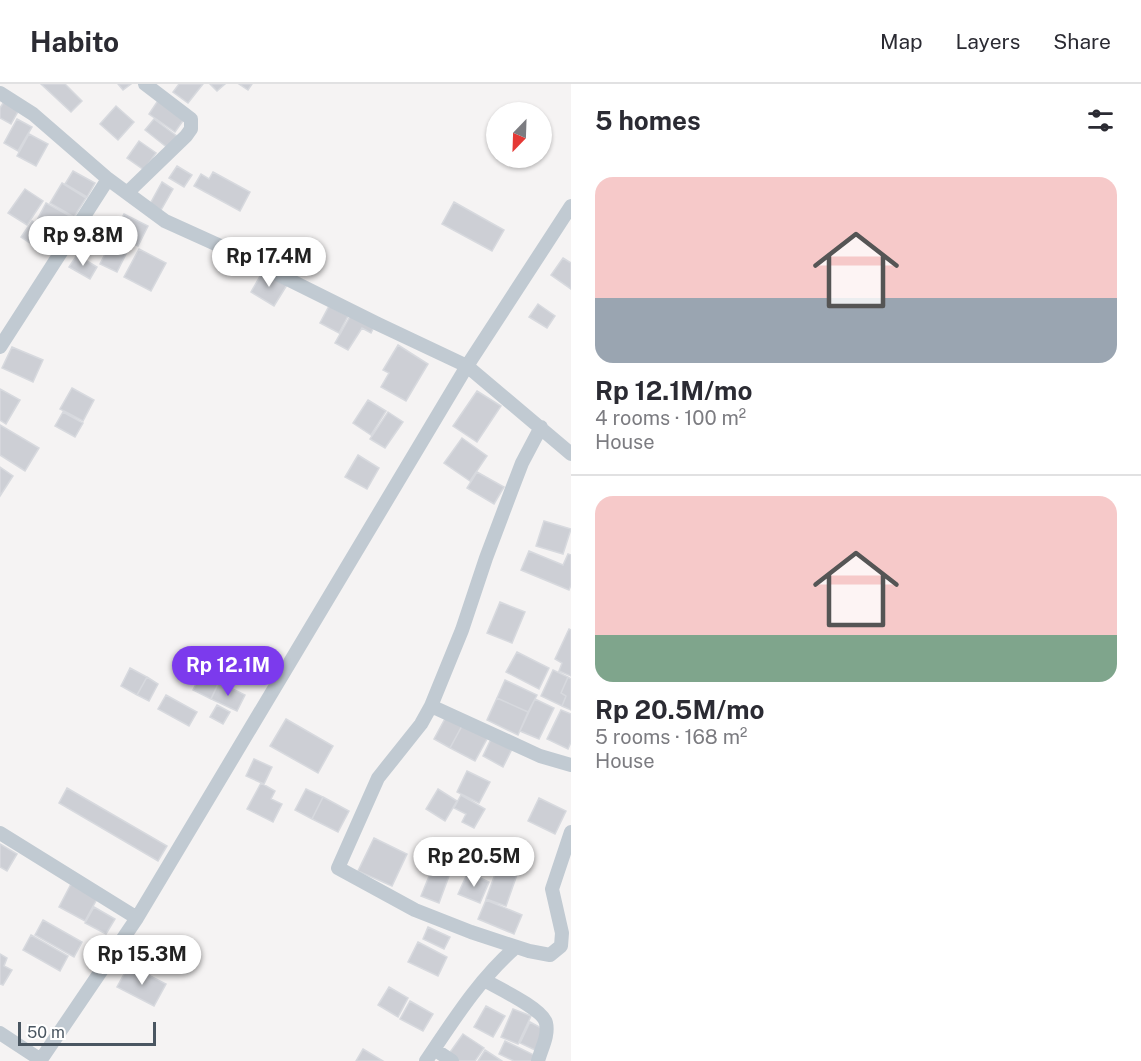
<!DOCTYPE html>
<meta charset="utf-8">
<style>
body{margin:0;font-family:"Public Sans",sans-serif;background:#f7f7f7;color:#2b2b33;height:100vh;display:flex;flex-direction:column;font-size:22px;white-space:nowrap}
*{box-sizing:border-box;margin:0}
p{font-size:20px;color:#7c7c81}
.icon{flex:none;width:33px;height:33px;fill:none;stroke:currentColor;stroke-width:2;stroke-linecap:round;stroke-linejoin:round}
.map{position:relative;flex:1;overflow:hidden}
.panel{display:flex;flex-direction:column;background:#fff;width:570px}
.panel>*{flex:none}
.needle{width:39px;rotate:203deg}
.controls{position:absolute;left:486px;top:18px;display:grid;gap:12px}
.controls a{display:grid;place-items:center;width:66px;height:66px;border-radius:50%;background:#fff;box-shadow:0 2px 4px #0004;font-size:30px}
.scale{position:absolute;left:18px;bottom:15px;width:138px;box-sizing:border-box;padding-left:6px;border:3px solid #4a5661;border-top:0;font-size:16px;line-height:21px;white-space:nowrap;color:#4a5661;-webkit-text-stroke:4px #fff;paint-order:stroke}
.price{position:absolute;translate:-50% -51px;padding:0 14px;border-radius:21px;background:#fff;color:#222;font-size:20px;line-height:39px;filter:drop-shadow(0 2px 3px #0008)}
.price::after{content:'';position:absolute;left:50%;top:36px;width:18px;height:14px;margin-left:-9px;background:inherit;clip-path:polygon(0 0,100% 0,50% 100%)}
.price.on{background:#7c3aed;color:#fff}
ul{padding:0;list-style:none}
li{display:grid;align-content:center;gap:12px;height:318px;padding:0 24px}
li+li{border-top:2px solid #e1e1e2}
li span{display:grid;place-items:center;height:186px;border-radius:18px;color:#555}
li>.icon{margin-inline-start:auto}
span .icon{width:108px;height:108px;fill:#fffc;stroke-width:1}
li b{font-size:26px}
h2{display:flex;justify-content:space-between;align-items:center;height:72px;padding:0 24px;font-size:26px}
header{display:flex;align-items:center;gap:36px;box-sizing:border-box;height:84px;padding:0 30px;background:#fff;border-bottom:2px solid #e1e1e2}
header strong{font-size:28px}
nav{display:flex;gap:33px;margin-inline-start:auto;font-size:21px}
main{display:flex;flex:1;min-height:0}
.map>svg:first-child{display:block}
.building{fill:#cdcfd5;stroke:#d7d9de;stroke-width:1.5}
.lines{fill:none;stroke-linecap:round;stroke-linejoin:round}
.minor{stroke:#c1cad2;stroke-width:14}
</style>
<header>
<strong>Habito</strong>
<nav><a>Map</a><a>Layers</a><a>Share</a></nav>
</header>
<main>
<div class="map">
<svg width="571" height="977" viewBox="0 0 571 977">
<rect width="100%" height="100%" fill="#f5f3f3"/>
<path class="building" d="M41,0h24l17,17 -11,11z
M118,0h13l-8,6z
M179,0h24l-15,19 -15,-11z
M210,0h15l-8,7z
M239,0h13l-4,6z
M159,15l26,19 -10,14 -26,-18z
M5,16l15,8 -9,16 -11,-6v-10z
M116,22l18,16 -16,18 -18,-16z
M17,35l15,8 -14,24 -14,-8z
M154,35l24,18 -9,12 -24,-19z
M29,50l19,10 -12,22 -19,-10z
M139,57l17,12 -12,17 -17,-12z
M177,82l15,9 -8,12 -15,-9z
M73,87l22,12 -8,14 -22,-13z
M213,88l37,20 -10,19 -46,-25 7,-12 8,5z
M162,98l11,7 -12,21 -11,-6z
M62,99l24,15 -12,19 -24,-14z
M25,105l18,12 -16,24 -19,-12z
M454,118l50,28 -12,21 -50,-27z
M46,119l24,13 -10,19 -24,-13z
M124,130l24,12 -10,20 -25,-12z
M32,137l24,15 -11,17 -24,-16z
M98,140l13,5 -8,18 -12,-5z
M109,162l17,8 -9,18 -17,-8z
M139,165l27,14 -15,28 -27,-14z
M77,171l20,12 -7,12 -21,-12z
M563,174l8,5v26l-20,-14z
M263,187l24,14 -13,21 -23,-14z
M538,220l17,12 -8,12 -18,-11z
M329,222l19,10 -9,17 -19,-10z
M352,229l23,12 -4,8 -9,-5 -14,22 -13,-7z
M398,261l30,19 -22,37 -25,-14 8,-14 -6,-3z
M12,263l31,13 -10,22 -31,-14z
M72,304l22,12 -11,21 -23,-12z
M0,305l20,11 -14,24 -6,-4z
M477,307l24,15 -24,36 -24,-16z
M368,316l18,11 -15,24 -18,-12z
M63,328l20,11 -8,14 -20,-11z
M388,328l15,10 -18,26 -15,-9z
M0,341l39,23 -14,23 -25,-16z
M462,354l25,18 -17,25 -26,-18z
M358,371l21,13 -12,21 -22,-12z
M0,383l13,9 -13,20z
M477,388l27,15 -10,17 -27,-16z
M544,437l27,8 -8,25 -27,-8z
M529,467l34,14 5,-11 3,1v30l-2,5 -48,-20z
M500,518l25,10 -13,31 -25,-10z
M569,545l2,1v46l-12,-5 3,-8 -7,-4z
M517,568l32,16 -10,21 -33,-17z
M130,584l17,9 -10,18 -16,-9z
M553,586l15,7 -7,16 5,3 -4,10 -21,-10z
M201,590l18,8 -8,17 -18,-9z
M147,593l11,7 -9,17 -12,-6z
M568,593l3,2v31l-9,-4 4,-10 -5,-3z
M505,596l32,15 -9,17 -31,-14z
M219,598l26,13 -8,16 -26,-12z
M166,611l31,17 -8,14 -31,-17z
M497,614l31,14 -10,23 -31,-15z
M535,615l19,9 -15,31 -19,-8z
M217,621l13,7 -7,12 -13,-7z
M561,626l10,4v28l-3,7 -21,-10z
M447,631l16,9 -13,24 -16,-9z
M286,635l47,27 -15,27 -48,-27z
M463,640l25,13 -13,24 -25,-13z
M492,653l21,10 -10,20 -20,-11z
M254,675l18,8 -8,17 -18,-8z
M467,687l23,11 -11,21 -22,-11z
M261,699l14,8 -4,8 11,5 -9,18 -26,-13z
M67,704l100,58 -9,15 -99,-58z
M306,705l17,8 -11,22 -17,-9z
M438,705l19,12 -12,20 -19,-12z
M461,711l24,14 -11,19 -12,-6 4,-8 -12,-6z
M323,713l26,14 -11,21 -26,-13z
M539,714l27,13 -11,23 -27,-13z
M374,754l33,16 -15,32 -34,-15z
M0,760l17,10 -10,17 -7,-4z
M499,779l20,6 -13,37 -20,-7z
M432,785l17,7 -10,27 -18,-7z
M468,788l21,10 -9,21 -22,-9z
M71,800l26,15 -12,22 -26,-14z
M486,816l36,15 -8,19 -36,-15z
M94,823l21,12 -9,15 -21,-11z
M43,836l39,22 -8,15 -39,-22z
M428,843l22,10 -6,12 -21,-10z
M31,851l37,21 -8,15 -37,-21z
M418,858l29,15 -9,19 -30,-14z
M0,870l7,4 -3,8 8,4 -9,15 -3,-1z
M129,881l37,19 -12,22 -37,-19z
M389,903l19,11 -10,19 -20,-12z
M410,917l23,13 -10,17 -23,-12z
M486,922l19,10 -12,21 -19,-10z
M513,925l18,7 -13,28 -17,-7z
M530,938l15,8 -10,20 -15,-7z
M463,950l21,14 -9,13h-18l-9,-6z
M505,957l31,15 -2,5h-20l-15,-7z
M363,965l20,12h-27z
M485,966l17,11h-24z"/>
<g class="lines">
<path class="minor" d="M0,9l33,21 75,65 57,42 64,29 149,74 89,42 104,-160
M127,109l59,-57 5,-7v-10l-46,-35
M0,263l108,-168
M541,343l-19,36 -10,26 -26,69 -24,72 -31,76 -10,18 -43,54 -40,90 77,42 56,22 58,19 21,4 11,-9 1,-13 -10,-44 19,-57
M431,622l109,50 31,9
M0,749l137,85
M484,896c14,8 59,29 62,43 3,13 -5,26 -8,38
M0,949l41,27
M434,965l18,12
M40,977l97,-143 330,-552 104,88
M426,977c27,-40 53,-82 90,-114"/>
</g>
</svg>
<div class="controls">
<a><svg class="needle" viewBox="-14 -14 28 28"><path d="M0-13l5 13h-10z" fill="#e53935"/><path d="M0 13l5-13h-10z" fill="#7c7c81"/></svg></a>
</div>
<div class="scale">50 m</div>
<b class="price" style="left:83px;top:183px">Rp 9.8M</b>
<b class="price" style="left:269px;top:204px">Rp 17.4M</b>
<b class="price on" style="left:228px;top:613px">Rp 12.1M</b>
<b class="price" style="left:474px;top:804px">Rp 20.5M</b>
<b class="price" style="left:142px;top:902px">Rp 15.3M</b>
</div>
<section class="panel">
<h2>5 homes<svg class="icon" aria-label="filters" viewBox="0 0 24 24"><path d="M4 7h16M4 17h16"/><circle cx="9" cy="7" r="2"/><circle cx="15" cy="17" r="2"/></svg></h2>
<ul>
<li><span style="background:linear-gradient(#f6c9c9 65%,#9aa5b1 0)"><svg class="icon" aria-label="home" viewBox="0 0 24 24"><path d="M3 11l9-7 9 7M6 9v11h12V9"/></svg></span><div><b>Rp 12.1M/mo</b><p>4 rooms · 100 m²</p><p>House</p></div></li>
<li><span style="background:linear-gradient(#f6c9c9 75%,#7fa58c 0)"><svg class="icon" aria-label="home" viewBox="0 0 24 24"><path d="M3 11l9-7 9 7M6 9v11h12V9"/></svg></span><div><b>Rp 20.5M/mo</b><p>5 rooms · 168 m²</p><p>House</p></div></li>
</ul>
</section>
</main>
